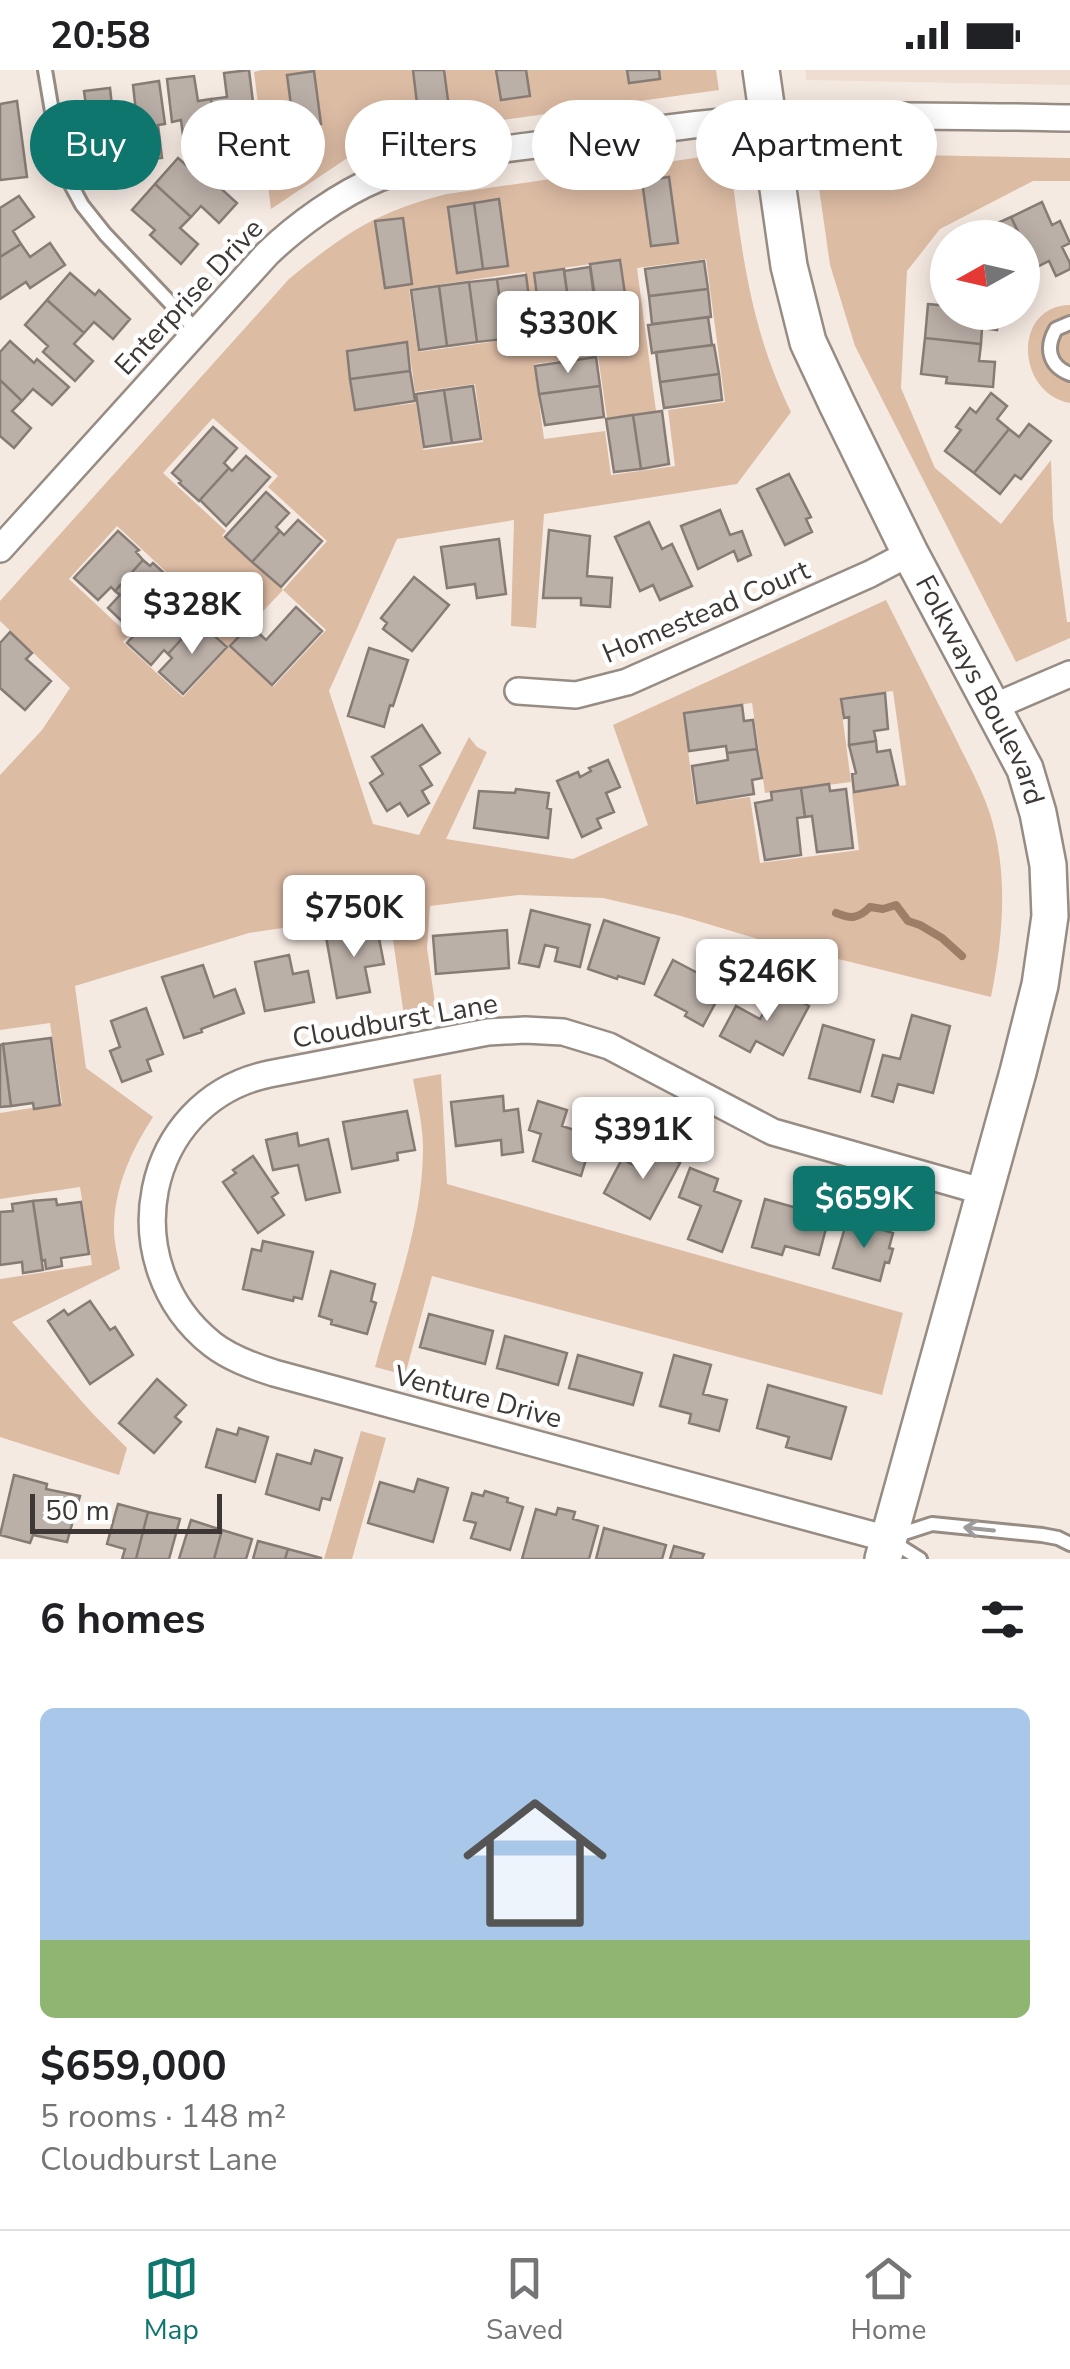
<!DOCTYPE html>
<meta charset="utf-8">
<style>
body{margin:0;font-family:"Nunito Sans",sans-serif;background:#f6f6f6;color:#202124;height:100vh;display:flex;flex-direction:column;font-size:38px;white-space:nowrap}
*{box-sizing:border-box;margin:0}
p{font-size:32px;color:#757577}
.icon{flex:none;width:55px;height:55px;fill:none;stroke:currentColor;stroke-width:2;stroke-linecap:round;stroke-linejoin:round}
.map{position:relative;height:1489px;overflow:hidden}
.panel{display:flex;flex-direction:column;background:#fff;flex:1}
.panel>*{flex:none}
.banner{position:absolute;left:30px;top:30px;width:1010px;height:90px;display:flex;gap:20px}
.needle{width:65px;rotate:262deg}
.controls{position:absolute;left:930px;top:150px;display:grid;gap:20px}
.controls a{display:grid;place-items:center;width:110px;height:110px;border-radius:50%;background:#fff;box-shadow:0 5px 25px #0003;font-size:50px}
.scale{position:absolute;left:30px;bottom:25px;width:192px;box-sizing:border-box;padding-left:10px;border:5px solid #3d3835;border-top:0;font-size:28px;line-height:35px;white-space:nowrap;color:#3d3835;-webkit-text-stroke:8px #fff;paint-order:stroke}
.price{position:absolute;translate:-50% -85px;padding:0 22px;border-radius:10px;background:#fff;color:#222;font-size:32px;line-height:65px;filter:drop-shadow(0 2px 5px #0008)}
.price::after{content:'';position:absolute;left:50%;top:60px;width:30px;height:22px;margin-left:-15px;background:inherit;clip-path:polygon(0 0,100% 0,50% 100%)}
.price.selected{background:#0f766e;color:#fff}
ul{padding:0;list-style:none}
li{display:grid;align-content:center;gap:20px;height:530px;padding:0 40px}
li span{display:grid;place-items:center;height:310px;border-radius:15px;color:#555}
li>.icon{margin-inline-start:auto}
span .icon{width:180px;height:180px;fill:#fffc;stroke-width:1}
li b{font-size:42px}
h2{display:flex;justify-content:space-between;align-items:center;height:120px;padding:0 40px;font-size:42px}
.tag{padding:0 35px;border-radius:45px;background:#fff;box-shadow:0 5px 25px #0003;font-size:35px;line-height:90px}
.tag.selected{background:#0f766e;color:#fff}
.status{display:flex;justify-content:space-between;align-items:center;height:70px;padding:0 50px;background:#fff;direction:ltr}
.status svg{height:28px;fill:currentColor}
.menu{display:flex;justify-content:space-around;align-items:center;height:140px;border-top:2px solid #e0e0e0;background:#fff;font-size:28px;color:#757577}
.menu a{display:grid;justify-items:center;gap:5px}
.menu .selected{color:#0f766e}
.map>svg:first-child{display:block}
.built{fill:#eeddd0}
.green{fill:#ddbca4;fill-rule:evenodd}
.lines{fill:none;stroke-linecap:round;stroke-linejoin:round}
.stream{stroke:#9e7e66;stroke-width:8}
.building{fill:#bbb0a8;stroke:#877c75;stroke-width:2.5}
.lane-casing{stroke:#968c84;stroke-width:18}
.street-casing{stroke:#968c84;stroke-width:30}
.secondary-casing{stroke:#968c84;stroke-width:40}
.lane{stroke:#fff;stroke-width:12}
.street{stroke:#fff;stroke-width:25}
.secondary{stroke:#fff;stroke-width:35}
.oneway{stroke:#9e9c9a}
.labels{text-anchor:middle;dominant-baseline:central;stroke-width:9;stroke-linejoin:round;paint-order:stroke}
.street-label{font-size:28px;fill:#3d3835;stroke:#fff}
</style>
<div class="status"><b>20:58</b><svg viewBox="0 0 49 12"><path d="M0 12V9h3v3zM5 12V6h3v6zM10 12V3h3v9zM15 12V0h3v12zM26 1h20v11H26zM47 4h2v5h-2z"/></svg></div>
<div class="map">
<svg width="1070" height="1489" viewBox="0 0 1070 1489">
<rect width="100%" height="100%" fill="#f5eae2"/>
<path class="built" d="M805,0h265v15l-264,-5z"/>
<path class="green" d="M262,0h454l3,20 -246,34 -48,7 -45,12 -34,16 -75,50 -17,-137z
M729,83c12,92 20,174 62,259l-54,72 -193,30 -8,114 -25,-2 3,-106 -117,19 -68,152 44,133 46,11 50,-98 8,10 10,5 -41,87 127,20 75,-34 -35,-100 273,-125c22,44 44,87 66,131 13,27 29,55 38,83 19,60 13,123 1,183l-233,-58 -77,-23 -78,-18 -84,-3 -89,11 -3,42 9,62 -32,6 -15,-104 -140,21 -174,53 11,82 67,49c-22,34 -39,71 -39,113 0,12 4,27 6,39l-108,53 81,92 34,34 -8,27 -119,-38v-158l92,-14 -12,-78 -80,12v-86l62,-10 -12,-80 -50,7v-255l42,-45 28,-42 -70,-67v-20l289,-322c56,-46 87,-67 158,-85zM706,189l19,143 -57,8 7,56 -64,9 -6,-44 -61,8 -10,-75 64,-8 9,62 49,-7 -19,-143zM621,190l9,63 -30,4 1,14 -26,4 -3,-14 -31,4 -8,-63zM525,202l10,64 -117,16 -9,-63zM408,271l7,51 60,-8 8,58 -60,8 -7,-47 -62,8 -8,-61zM213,348l65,58 -10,11 59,54 -44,49 -61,-54 4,-5 -63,-58zM117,456l61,57 -7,9 58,55 -46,50 -60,-55 6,-7 -60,-56zM283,520l43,40 -53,57 -43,-41zM893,621l13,94 -54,8 7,57 -99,13 -10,-66 -55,7 -12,-92 69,-9 13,90 86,-11 -11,-84z
M814,83l256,5v23h-37l-93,48 -33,42 -6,117 34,80 66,56 50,-64 2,59 14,103h3v16l-54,24 -161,-316 -25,-81z
M1070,235v98c-54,-10 -58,-97 0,-98z
M441,1004l6,110 456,129 -21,82 -450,-119 -27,99 -30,-8c19,-71 48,-144 48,-219 0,-23 -6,-46 -10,-69z
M361,1361l25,7 -34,121h-28z"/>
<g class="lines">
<path class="stream" d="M836,843c15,6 22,6 34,-6l13,2 13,-4 12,16 12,4 22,13 20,18"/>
</g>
<path class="building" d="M249,0l5,40 -6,1 4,32 -35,4 -6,-48 16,-2 -3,-24z
M413,0h31l5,38 -31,4z
M496,0h30l4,26 -29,4z
M627,0h32l1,9 -31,4z
M314,1l7,53 -27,4 -7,-53z
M194,6l4,25 13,-2 6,48 -32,4 -4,-31 -9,2 -5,-43z
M159,11l6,43 -7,1 4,33 -35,4 -6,-48 15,-2 -3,-27z
M110,18l3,27 8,-1 6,48 -33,5 -10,-76z
M17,31l10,76 -27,3v-76z
M178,88l24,21 4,-4 31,28 -18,20 -18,-17 -10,11 -36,-33z
M669,107l9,66 -27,3 -9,-65z
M155,114l36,33 -11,11 18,16 -17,20 -31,-29 5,-5 -23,-20z
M19,126l15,21 -21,14 8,13 -21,13v-49z
M499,129l9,67 -25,3 -9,-66z
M1042,132l10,23 8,-4 10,22 -8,4 8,16v6l-14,7 -7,-15 -14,7 -24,-51z
M474,133l9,66 -26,4 -9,-66z
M1011,147l10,21h-41l-2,-6z
M403,148l9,66 -27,4 -10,-67z
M1022,171l13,27 -13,6z
M50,173l15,22 -35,23 -4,-6 -26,17v-42l21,-13 9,13z
M620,190l9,61 -30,4 -9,-61z
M704,191l4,28 -59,7 -4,-27z
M590,197l8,59 -26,3 -8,-58z
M564,199l8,60 -30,5 -8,-61z
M70,203l25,22 4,-5 31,29 -17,20 -19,-17 -10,11 -37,-33z
M526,205l8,60 -29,4 -8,-60z
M497,209l8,60 -28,3 -8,-60z
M469,212l8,60 -30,4 -8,-60z
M439,216l8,60 -28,4 -8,-60z
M708,219l3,28 -59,7 -3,-28z
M47,230l37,33 -10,11 19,17 -18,20 -32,-29 5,-6 -23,-21z
M928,234l20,2v6h51l-2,18 -15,-2 -1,16 -56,-6z
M708,247l4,28 -60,8 -4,-28z
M925,268l56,6 -2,17 16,1 -2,25 -47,-4 1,-6 -26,-3z
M10,271l24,22 3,-4 32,28 -17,18 -19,-16 -11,12 -22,-21v-28z
M407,272l3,29 -60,8 -3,-28z
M714,275l5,29 -59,8 -4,-30z
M596,287l4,29 -61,8 -4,-28z
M410,301l5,30 -60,9 -5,-31z
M719,304l3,26 -58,8 -4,-26z
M0,310l22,21 -10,10 19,17 -17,20 -14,-12z
M473,316l8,53 -29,4 -8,-53z
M600,316l4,31 -59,8 -6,-31z
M444,320l8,53 -28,4 -8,-53z
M991,323l16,13 -10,13 12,10 -35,44 -29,-22 16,-21 -5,-3 14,-19 6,5z
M662,341l7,53 -28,5 -8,-54z
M633,345l8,54 -27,3 -8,-53z
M1029,354l22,17 -30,38 -6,-4 -15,19 -26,-21 35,-44 10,8z
M213,357l24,21 -13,15 5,5 -30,33 -20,-18 2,-2 -9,-8z
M246,386l24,21 -44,49 -26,-26 29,-32 3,3z
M789,404l22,43 -5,2 6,13 -27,13 -28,-56z
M266,422l23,21 -13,14 4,4 -28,31 -27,-25z
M720,440l10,25 12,-4 9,24 -13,6 -4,-10 -36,18 -17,-43z
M298,450l24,21 -41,46 -29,-25 28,-31 4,4z
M649,452l13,27 10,-5 20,42 -32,14 -7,-15 -13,6 -25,-54z
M549,460l41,6 -3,40 25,2 -2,29 -29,-2v-7h-38z
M118,461l21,19 -3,2 7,8 -28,31 -4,-4 -13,13 -24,-22z
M499,469l7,55 -29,4 -2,-14 -28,4 -6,-41z
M143,490l7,6 3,-3 21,19 -44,47 -22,-21 12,-13 -5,-4z
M414,507l35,28 -37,46 -29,-22 4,-6 -6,-5z
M171,525l27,26 -30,33 -4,-4 -13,15 -24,-22z
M296,537l26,24 -50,54 -42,-39 20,-21 16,15z
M198,551l29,26 -44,47 -24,-22 13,-14 -4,-4z
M10,562l22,21 -6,6 25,22 -26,29 -25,-22v-45z
M369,578l39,12 -15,46 -3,-1 -6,22 -36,-11z
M885,623l3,36 -14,2 2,10 -27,4v-28l-5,1 -3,-19z
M742,635l2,16 9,-1 4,29 -30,4 -1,-7 -37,5 -5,-38z
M422,655l18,28 -20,13 12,19 -10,6 7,12 -21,13 -8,-13 -13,8 -17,-28 13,-9 -11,-17z
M876,671l1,11 13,-2 8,35 -44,7 -2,-18 4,-1 -7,-28z
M757,679l5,29 -10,2 2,14 -57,9 -5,-37 36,-6 -1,-7z
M608,690l12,27 -14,6 8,19 -17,7 4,9 -19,9 -25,-56 21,-9 2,5 11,-6 -2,-3z
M829,714l1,7 16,-2 7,59 -36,4 -5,-36 -7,1 -4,-29z
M801,718l4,29 -8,1 4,37 -36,5 -10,-57 17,-3 -1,-8z
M516,719l33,4 -2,15 4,1 -3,29 -74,-10 5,-37 36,2z
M531,840l59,15 -10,42 -25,-6 3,-13 -13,-3 -6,22 -20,-4z
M604,850l55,18 -15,46 -26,-8 -1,3 -29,-10z
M377,858l7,36 -19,3 5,25 -33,6 -11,-61z
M507,860l2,38 -73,6 -3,-38z
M289,885l4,19 15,-3 6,31 -49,9 -10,-49z
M673,890l51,27 -21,39 -18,-10 2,-4 -32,-17z
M203,895l11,32 21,-8 9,24 -43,16 1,3 -18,6 -22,-61z
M777,919l32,17 -26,49 -27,-14 -6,11 -30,-16 16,-30 24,13z
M146,938l17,46 -16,6 4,11 -29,11 -12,-31 10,-4 -9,-26z
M912,945l38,11 -17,67 -35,-9 -5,18 -21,-6 11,-41 17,4z
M823,955l51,15 -14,52 -51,-14z
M51,968l9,67 -26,4 -1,-6 -22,3 -8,-62z
M3,974l8,62 -11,1v-62z
M503,1026l1,15 14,-2 5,43 -21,3 -1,-15 -45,6 -5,-44z
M538,1031l29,9 -5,16 31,10 -12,40 -48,-15 8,-27 -12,-4z
M407,1041l8,39 -18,3 1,7 -46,9 -9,-47z
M297,1063l2,13 29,-7 12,53 -34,8 -8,-35 -25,5 -7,-30z
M650,1077l30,16 -30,56 -46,-26 18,-34 17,9z
M253,1086l25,37 -6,4 12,18 -26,18 -35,-51 13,-9 -3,-3z
M690,1098l28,11 -4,12 27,10 -19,51 -34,-13 13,-33 -22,-9z
M56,1129l1,6 24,-3 8,52 -28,4 1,8 -16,3 -1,-9 -3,1 -9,-60z
M765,1129l64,18 -10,38 -34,-9 -3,9 -30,-8z
M33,1131l10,69 -20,3 -1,-11 -22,3v-53l13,-1 -1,-7z
M846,1154l16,4 1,-4 30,9 -4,15 4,1 -4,14 -4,-1 -5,19 -47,-13z
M263,1171l50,11 -11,47 -8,-2 -1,4 -50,-12 9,-40 9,2z
M331,1201l44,13 -4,17 5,2 -9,31 -36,-10 1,-4 -13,-4z
M90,1231l20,29 5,-3 18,28 -43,29 -42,-63 16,-11 4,5z
M429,1244l64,17 -8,33 -65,-17z
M505,1266l62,17 -9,32 -61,-17z
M578,1285l64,18 -9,32 -64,-17z
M674,1285l37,10 -8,29 24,6 -8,31 -30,-8 2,-9 -31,-8z
M157,1309l29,26 -11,12 6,5 -27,31 -35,-30z
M768,1315l78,22 -15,52 -45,-12 3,-10 -32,-9z
M239,1358l29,9 -13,45 -49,-15 11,-38 20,6z
M315,1380l27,8 -12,42 -8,-2 -3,12 -53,-16 11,-40 34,10z
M14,1405l33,9 -1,5 34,7 -13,46 -34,-7 -3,8 -30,-8z
M418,1409l30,9 -15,54 -65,-19 12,-41 34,10z
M485,1421l23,7 -1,4 16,5 -13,43 -39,-12 5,-15 -12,-3 8,-27 11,3z
M118,1434l30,8 -12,47h-14l3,-10 -18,-5z
M558,1438l17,4 -2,7 25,7 -9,33h-67l14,-50 20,6z
M148,1442l32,7 -11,40h-33z
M191,1450l31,10 -8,29h-35z
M604,1458l62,17 -4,14h-66z
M222,1460l30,9 -6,20h-32z
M258,1471l30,8 -3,10h-32z
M674,1476l30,8 -2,5h-32z
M288,1479l33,9v1h-36z"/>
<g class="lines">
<g class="lane-casing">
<path id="lane" d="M45,0l13,77 11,34 13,24 23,29 92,97
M1070,253l-14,6c-11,19 -7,37 14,45
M892,1467l40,-13 110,11 16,3 12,6
M890,1470l30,19"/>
</g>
<g class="street-casing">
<path id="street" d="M0,479l267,-295c30,-29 73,-60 112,-76 59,-23 137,-31 200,-38 48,-6 95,-14 143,-18 116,-9 232,-6 348,-4
M518,621l58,4 51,-13 243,-108 40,-21
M993,637l77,-33
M888,1469l-614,-166c-22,-7 -44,-15 -62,-29 -100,-80 -70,-243 57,-270l219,-42 37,-2 38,2 46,14 164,86 212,60"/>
</g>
<g class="secondary-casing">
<g id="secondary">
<path id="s1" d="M761,0l28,196 19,76 29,62 73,149 115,216 13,44 10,52 2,51 -10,69 -22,87 -135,487"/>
</g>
</g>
<use href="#lane" class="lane"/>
<use href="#street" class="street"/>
<use href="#secondary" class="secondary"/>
</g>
<defs><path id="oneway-shaft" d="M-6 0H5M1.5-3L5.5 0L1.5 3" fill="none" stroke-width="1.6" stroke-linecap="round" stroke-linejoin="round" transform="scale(2.5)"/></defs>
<use class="oneway" href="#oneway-shaft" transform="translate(979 1459) rotate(-174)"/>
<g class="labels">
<g class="street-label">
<text transform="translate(189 227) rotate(-47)">Enterprise Drive</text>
<text transform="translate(706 542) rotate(-23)">Homestead Court</text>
<text stroke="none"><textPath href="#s1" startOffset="665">Folkways Boulevard</textPath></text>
<text transform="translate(395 951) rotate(-10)">Cloudburst Lane</text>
<text transform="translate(478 1327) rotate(15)">Venture Drive</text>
</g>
</g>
</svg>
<div class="controls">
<a><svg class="needle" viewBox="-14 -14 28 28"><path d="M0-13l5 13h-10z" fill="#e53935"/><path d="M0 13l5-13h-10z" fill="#757577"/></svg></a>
</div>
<div class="scale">50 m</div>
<b class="price" style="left:568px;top:306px">$330K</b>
<b class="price" style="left:192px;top:587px">$328K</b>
<b class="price" style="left:354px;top:890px">$750K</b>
<b class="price" style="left:767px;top:954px">$246K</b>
<b class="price" style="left:643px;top:1112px">$391K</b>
<b class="price selected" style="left:864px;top:1181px">$659K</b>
<div class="banner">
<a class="tag selected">Buy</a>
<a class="tag">Rent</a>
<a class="tag">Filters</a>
<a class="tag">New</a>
<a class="tag">Apartment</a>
</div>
</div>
<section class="panel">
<h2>6 homes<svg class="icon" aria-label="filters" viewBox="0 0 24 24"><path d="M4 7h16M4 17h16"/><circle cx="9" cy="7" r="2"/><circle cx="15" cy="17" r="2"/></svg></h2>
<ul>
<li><span style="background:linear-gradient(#a9c7e8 75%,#8fb573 0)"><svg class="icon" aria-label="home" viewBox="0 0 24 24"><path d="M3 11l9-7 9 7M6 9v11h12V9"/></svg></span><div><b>$659,000</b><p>5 rooms · 148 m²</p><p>Cloudburst Lane</p></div></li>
</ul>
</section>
<nav class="menu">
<a class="selected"><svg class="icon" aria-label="map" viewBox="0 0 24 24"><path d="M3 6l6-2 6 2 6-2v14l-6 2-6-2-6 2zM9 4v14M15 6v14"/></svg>Map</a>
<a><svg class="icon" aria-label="saved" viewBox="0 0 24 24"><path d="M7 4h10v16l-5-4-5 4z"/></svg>Saved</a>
<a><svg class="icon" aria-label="home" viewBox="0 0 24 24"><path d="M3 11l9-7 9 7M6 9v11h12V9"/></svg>Home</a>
</nav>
